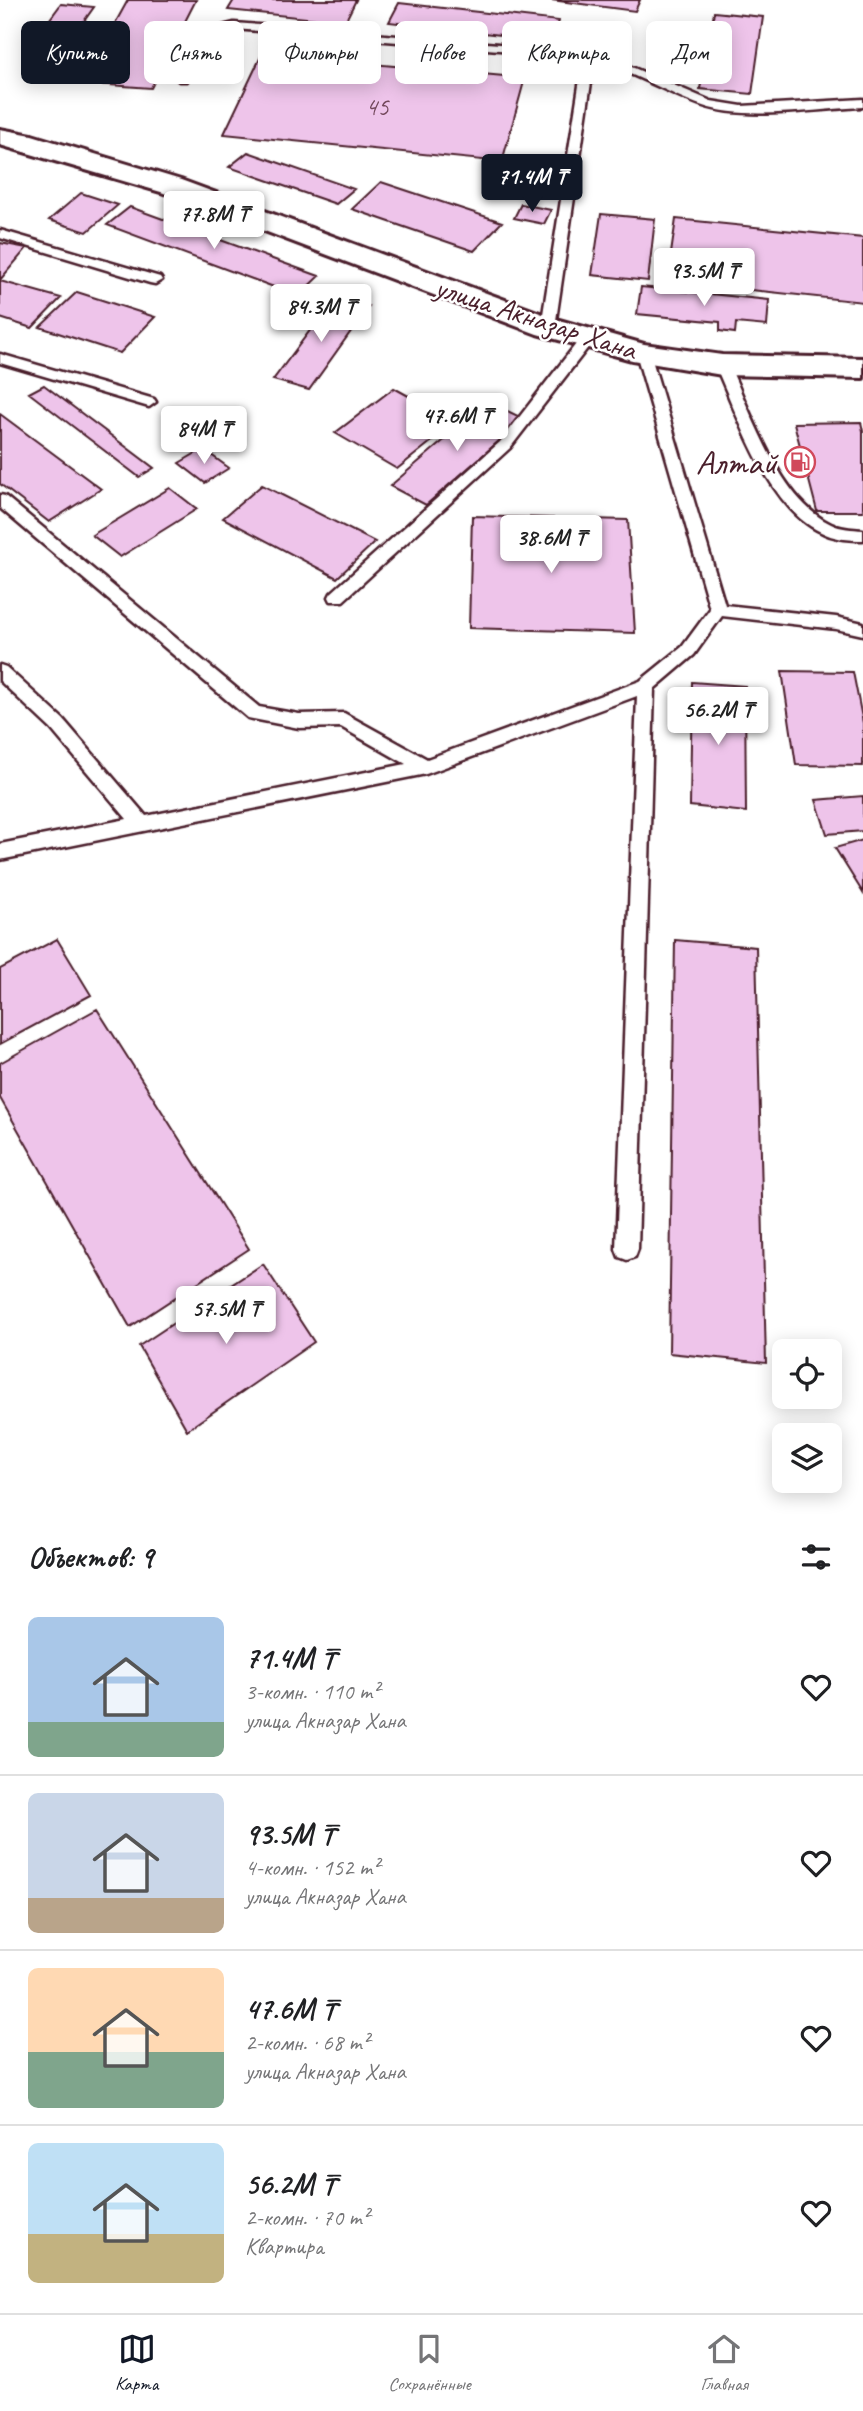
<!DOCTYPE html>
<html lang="ru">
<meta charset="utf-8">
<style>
body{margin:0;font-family:Caveat,sans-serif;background:#f6f6f6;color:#202124;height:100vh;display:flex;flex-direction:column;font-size:26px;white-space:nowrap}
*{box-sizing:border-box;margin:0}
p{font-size:23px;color:#757577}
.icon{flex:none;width:38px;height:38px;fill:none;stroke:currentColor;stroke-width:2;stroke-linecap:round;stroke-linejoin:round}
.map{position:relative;height:1515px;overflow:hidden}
.drawer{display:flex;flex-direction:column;background:#fff;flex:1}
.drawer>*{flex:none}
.guide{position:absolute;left:21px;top:21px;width:822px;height:63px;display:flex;gap:14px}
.buttons{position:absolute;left:772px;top:1339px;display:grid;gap:14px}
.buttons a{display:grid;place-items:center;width:70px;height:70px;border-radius:10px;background:#fff;box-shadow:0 4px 18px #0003;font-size:35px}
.price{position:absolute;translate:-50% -60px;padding:0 16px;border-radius:7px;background:#fff;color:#222;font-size:23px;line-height:46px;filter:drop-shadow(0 2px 4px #0008)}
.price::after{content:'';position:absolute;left:50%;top:42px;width:21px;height:16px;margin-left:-10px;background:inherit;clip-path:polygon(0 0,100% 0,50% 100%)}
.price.on{background:#111827;color:#fff}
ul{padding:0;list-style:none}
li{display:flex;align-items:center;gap:21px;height:175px;padding:0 28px}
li+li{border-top:2px solid #e0e0e0}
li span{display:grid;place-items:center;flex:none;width:196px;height:140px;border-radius:10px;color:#555}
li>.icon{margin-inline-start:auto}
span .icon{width:84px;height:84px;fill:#fffc;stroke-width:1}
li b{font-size:30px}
h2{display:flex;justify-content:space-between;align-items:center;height:84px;padding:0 28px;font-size:30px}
.chip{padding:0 24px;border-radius:10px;background:#fff;box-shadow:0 4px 18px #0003;font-size:24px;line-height:63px}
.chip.on{background:#111827;color:#fff}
.dock{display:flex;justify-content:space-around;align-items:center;height:98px;border-top:2px solid #e0e0e0;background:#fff;font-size:19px;color:#757577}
.dock a{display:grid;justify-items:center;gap:4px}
.dock .on{color:#111827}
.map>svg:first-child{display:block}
.building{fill:#eec4ea;stroke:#4a1f2b;stroke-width:2}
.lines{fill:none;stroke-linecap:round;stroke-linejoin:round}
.lane-casing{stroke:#4a1f2b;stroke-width:5}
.secondary-casing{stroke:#4a1f2b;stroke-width:6}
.lane{fill:#fff;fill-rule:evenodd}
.secondary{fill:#fff;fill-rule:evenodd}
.labels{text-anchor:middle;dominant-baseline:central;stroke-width:5;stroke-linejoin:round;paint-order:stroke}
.far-number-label{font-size:26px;fill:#73485b}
.far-street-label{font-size:30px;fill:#4a1f2b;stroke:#fff}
.poi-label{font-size:35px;fill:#4a1f2b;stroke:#fff;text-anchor:end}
</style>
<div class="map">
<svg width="863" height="1515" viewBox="0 0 863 1515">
<rect width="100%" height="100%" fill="#fff"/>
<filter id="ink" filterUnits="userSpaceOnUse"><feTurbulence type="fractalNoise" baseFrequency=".0143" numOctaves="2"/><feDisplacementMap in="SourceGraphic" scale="14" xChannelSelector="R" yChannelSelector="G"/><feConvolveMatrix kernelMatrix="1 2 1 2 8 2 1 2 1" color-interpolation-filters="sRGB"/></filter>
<g filter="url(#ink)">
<path class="building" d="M128,0h68l-45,88 -69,-5z
M234,0h122l-11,22 -117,-12z
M551,0h89l-5,11z
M399,3l160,18 -7,20 -163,-19z
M61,4l33,3 -17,24 -33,-4z
M714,12l49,5 -11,77 -52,-5z
M262,54l263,24 -23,84 -278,-28z
M248,152l106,37 -18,15 -107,-37z
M381,182l121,40 -28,29 -122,-42z
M81,193l37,12 -31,27 -38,-12z
M521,204l30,6 -7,14 -30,-6z
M130,207l189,69 -21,20 -191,-71z
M601,214l54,5 -7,62 -56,-6z
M676,219l187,19v64l-196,-21z
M0,243l27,5 -27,32z
M0,281l61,17 -29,30 -32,-10z
M641,287l128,13 -2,26 -31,-3 -1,10 -15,-2v-9l-83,-8z
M77,292l78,25 -35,36 -80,-26z
M335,297l34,9 -60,84 -36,-10z
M44,385l110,83 -15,9 -110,-84z
M394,388l62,34 -59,47 -62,-36z
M489,402l35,17 -98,86 -36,-19z
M0,414l101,75 -52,33 -49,-38z
M861,422l2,9v80h-46l-23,-88z
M203,449l26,19 -24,15 -26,-20z
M262,485l113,57 -38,36 -114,-60z
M170,488l27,21 -77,48 -28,-22z
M472,516l156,4 7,113 -166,-5z
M782,671l71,1 10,51v43l-67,-1z
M692,682l53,4 1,126 -56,-6z
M863,796v35l-36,3 -11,-34z
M863,840v53l-28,-45z
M57,939l34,56 -91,49v-75z
M675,940l81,7 10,416 -97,-10z
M97,1009l152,240 -119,78 -130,-229v-35z
M263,1264l51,78 -127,88 -48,-84z"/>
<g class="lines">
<g class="lane-casing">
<path id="lane" d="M234,23l329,26 57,13 91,39 31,5 121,-7v8c-46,2 -117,14 -160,-1 -37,-13 -70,-35 -109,-44l-39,265 -7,4 -7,-4 42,-267 -20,-5 -329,-26 -23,11 -24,41h-8l-2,-2c16,-29 21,-49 57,-56z
M0,230l160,47 2,3 -7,4 -5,-1 -150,-45z
M588,334l5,1v6l-83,107 -167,153h-12l-2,-4 2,-4 169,-151 83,-107z
M643,349l7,4 75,252 111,12 27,6v12l-27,-6 -114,-13 -28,39 -40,34 -16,560 -3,8 -8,3 -8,-3 -3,-8 21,-553 -211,78 -426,86v-16l127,-25 -76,-90 -51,-48v-16l6,2 57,52 83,97 260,-52 -65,-37 -42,1 -51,-10 -248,-210v-13l5,1 254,211 40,7 45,-1 83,46 213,-78 42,-34 28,-38 -74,-256z
M0,354l154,45 2,3 -7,5 -149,-44z
M722,361l7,4c23,49 50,134 102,159 10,5 21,5 32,6v10c-14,0 -29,-1 -42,-8 -53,-24 -83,-117 -106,-167z"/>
</g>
<g class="secondary-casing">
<path id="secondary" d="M0,129l32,6 149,45 378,140 85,24 78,11 141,3v20l-141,-3 -90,-15 -95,-26 -376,-142 -161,-47z"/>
</g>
<use href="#lane" class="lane"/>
<use href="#secondary" class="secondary"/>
</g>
</g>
<defs>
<g id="fuel-ring" transform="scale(1.575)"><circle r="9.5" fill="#fff" stroke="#d1495b" stroke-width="1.5"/><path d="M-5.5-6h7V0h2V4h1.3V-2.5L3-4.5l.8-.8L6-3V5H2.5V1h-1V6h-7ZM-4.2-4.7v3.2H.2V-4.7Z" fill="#d1495b"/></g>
</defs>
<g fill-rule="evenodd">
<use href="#fuel-ring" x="800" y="462"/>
</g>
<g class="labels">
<g class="far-number-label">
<text x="377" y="106">45</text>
</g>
<g class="far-street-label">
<text transform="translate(536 318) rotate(18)">улица Акназар Хана</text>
</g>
<g class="poi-label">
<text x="777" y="462">Алтай</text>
</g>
</g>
</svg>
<div class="buttons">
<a><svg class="icon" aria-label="locate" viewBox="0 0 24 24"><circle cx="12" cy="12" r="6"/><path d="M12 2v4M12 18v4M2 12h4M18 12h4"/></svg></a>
<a><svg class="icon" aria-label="layers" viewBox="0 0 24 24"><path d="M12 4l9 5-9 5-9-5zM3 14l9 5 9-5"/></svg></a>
</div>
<b class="price on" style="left:532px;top:214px">71.4M ₸</b>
<b class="price" style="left:214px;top:251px">77.8M ₸</b>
<b class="price" style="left:704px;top:308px">93.5M ₸</b>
<b class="price" style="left:321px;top:344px">84.3M ₸</b>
<b class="price" style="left:457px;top:453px">47.6M ₸</b>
<b class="price" style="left:204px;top:466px">84M ₸</b>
<b class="price" style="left:551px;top:575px">38.6M ₸</b>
<b class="price" style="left:718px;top:747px">56.2M ₸</b>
<b class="price" style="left:226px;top:1346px">57.5M ₸</b>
<div class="guide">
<a class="chip on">Купить</a>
<a class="chip">Снять</a>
<a class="chip">Фильтры</a>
<a class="chip">Новое</a>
<a class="chip">Квартира</a>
<a class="chip">Дом</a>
</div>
</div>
<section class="drawer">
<h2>Объектов: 9<svg class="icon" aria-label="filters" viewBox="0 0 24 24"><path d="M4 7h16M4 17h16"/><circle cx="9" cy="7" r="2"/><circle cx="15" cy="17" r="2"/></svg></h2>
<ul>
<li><span style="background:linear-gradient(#a9c7e8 75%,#7fa58c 0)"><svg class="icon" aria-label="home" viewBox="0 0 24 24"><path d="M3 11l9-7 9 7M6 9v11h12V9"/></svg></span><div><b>71.4M ₸</b><p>3-комн. · 110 m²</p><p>улица Акназар Хана</p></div><svg class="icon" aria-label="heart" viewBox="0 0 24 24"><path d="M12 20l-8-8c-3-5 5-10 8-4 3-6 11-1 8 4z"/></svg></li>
<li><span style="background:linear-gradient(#c9d6e8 75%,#b9a48a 0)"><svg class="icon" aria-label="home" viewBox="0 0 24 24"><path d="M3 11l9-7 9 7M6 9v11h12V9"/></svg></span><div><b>93.5M ₸</b><p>4-комн. · 152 m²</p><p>улица Акназар Хана</p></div><svg class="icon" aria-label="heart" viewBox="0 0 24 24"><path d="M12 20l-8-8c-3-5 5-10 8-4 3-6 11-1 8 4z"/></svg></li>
<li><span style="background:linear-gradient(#ffd9b3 60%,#7fa58c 0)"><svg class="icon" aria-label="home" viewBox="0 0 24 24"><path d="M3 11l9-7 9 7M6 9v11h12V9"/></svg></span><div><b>47.6M ₸</b><p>2-комн. · 68 m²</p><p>улица Акназар Хана</p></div><svg class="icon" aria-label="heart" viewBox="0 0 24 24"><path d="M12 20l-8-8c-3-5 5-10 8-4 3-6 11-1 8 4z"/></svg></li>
<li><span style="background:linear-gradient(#bfe0f5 65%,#c2b280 0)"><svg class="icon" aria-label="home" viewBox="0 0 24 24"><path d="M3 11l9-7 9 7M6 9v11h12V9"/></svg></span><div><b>56.2M ₸</b><p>2-комн. · 70 m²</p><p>Квартира</p></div><svg class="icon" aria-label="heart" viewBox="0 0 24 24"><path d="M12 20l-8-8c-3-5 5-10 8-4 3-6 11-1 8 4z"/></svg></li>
</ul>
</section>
<nav class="dock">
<a class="on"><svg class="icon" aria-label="map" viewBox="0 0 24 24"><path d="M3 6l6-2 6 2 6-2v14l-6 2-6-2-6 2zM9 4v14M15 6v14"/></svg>Карта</a>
<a><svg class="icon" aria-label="saved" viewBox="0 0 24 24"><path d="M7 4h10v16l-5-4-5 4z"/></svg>Сохранённые</a>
<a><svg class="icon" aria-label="home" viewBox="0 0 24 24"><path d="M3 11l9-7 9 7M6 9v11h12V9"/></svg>Главная</a>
</nav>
